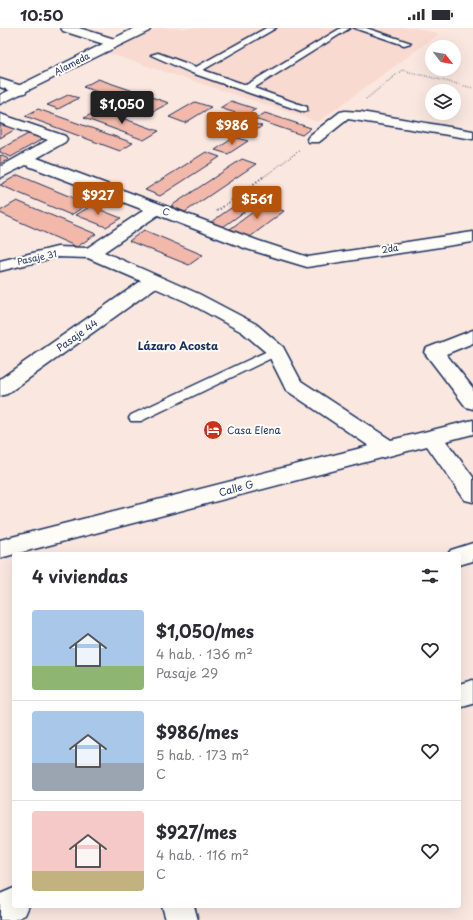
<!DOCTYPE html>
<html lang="es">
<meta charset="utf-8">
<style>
body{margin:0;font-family:"Playpen Sans",sans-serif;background:#f2f2f3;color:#2b2b33;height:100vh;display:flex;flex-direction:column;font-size:15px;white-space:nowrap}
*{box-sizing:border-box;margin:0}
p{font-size:13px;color:#7c7c81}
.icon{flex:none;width:22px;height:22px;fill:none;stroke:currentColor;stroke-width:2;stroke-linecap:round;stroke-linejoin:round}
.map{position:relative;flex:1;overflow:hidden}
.panel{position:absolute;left:12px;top:524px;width:449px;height:356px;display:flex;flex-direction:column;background:#fff;border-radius:4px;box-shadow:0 4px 16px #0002}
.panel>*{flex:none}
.needle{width:26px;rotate:121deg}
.tools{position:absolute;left:425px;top:12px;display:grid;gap:8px}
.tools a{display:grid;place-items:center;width:36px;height:36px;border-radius:50%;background:#fff;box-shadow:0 4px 16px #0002;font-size:20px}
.price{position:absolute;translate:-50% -34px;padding:0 9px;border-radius:4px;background:#b45309;color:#fff;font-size:13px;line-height:26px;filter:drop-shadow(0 1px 2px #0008)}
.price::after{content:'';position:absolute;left:50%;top:24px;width:12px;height:9px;margin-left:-6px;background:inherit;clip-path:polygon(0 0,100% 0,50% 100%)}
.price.selected{background:#222;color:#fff}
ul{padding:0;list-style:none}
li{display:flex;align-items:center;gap:12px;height:100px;padding:0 20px}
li+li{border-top:1px solid #e1e1e2}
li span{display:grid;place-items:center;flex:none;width:112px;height:80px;border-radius:4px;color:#555}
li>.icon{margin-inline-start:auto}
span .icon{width:48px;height:48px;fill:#fffc;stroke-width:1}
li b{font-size:17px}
h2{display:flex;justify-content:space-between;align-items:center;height:48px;padding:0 20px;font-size:17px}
.status{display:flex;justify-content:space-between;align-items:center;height:28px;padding:0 20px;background:#fff;direction:ltr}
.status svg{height:11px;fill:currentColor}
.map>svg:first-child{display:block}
.built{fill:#f8dad0}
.building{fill:#f2b9ab;stroke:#1b2f5e}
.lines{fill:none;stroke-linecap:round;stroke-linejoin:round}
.service-casing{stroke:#1b2f5e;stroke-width:3}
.minor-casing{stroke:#1b2f5e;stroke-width:3}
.tertiary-casing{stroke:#1b2f5e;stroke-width:3}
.primary-casing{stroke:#1b2f5e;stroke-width:3}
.path-far1{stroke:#1b2f5e;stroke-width:1.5;stroke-dasharray:0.5 2;stroke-linecap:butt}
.path{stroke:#1b2f5e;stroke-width:2;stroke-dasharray:1 2.5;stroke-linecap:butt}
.service{fill:#fdfcf7;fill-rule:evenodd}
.minor{fill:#fdfcf7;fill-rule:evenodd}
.tertiary{fill:#fdfcf7;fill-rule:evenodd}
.primary{fill:#fdfcf7;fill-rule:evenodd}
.labels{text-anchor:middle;stroke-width:4;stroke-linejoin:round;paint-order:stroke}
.far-street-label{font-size:9px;fill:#1b2f5e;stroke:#fdfcf7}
.street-label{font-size:10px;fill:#1b2f5e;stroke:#fdfcf7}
.poi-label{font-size:10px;fill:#1b2f5e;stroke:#fdfcf7;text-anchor:start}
.neighbourhood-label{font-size:11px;font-weight:bold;fill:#1b2f5e;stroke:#fdfcf7}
</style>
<div class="status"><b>10:50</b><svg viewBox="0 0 49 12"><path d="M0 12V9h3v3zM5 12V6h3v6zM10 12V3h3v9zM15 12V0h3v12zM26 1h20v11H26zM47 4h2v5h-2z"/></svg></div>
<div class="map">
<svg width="473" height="892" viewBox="0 0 473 892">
<rect width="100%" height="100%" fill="#fae8e0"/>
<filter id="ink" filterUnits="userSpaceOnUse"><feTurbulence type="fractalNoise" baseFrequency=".025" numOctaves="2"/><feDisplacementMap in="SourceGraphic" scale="8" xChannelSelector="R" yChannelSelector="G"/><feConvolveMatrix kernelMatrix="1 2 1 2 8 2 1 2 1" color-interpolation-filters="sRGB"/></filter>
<g filter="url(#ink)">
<path class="built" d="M158,0H416L439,6L318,94L107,25Z"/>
<g class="building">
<path d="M98,51L169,75L154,83L83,59Z"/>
<path d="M68,67L79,70L58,81L47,77Z"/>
<path d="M231,73L256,81L245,88L220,80Z"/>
<path d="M195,74L211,79L185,95L169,89Z"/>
<path d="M38,81L133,115L120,123L25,88Z"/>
<path d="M99,82L159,103L144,112L84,90Z"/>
<path d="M265,85L311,100L302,107L255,91Z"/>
<path d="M248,94L262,98L249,107L235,102Z"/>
<path d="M2,96L16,101L0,110V97Z"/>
<path d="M32,104L46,109L11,129L0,124V121Z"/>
<path d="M235,109L248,113L228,126L215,122Z"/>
<path d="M206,124L220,129L160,168L145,162Z"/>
<path d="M0,127L9,131L0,136Z"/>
<path d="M242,131L256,136L185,184L171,178Z"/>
<path d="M18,147L88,176L71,187L0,157Z"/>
<path d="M257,162L269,166L223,199L211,194Z"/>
<path d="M17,173L96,206L77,219L0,185V183Z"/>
<path d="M264,176L284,183L250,209L230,201Z"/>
<path d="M91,178L121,190L106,199L76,187Z"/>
<path d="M144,202L203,227L189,237L129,213Z"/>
</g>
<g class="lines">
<defs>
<g id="service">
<path d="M266,0H276L203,42L246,57L341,0H350L254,60L307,79V83H301L192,45L151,27L158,25L196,39Z"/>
<path d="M354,0H366L411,15L404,17Z"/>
<path d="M276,319L280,320L282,323L280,326L141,393H131L129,390L131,387Z"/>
</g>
<g id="minor">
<path d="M0,51L25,59L27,62L25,65L20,66L0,59Z"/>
<path d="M345,83L361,84L473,103V111L348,91L319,114H309L307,111L309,108L340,84Z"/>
<path d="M0,86L65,108L67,111L65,114L37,130L259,213L308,229L473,204V214L307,239L247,221L158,187L104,224L199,266L256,296L283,319L301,353L391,412L473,392V406L446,413L473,449V474L465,472L427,418L0,530V512L369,418L286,362L268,326L242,304L187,274L155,260L7,366L0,368V351L141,253L88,230L57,229L0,243V233L57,219L87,220L144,182L26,137L0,150V139L48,112L0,95Z"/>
<path d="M473,302V315L446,326L473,360V381L466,379L424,324L427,320Z"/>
<path d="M473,515V533L459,537V526H448L451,522Z"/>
<path d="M473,652V676L459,680V656Z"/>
<path d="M14,860V878H29L25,887L14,892H0V866Z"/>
<path d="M162,878H194L198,892H166Z"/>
</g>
<path id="tertiary" d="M61,0H79L118,12L120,15L114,19L110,18L63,3Z"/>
<path id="primary" d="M135,0H151L149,3L0,76V67Z"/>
</defs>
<use href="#service" class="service-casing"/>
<use href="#minor" class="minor-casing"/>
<use href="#tertiary" class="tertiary-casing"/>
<use href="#primary" class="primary-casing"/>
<g class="path-far1">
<path d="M366,71L402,42L473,60"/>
<path d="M262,150L300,122"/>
</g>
<path class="path" d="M217,183L263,149"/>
<use href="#service" class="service"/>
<use href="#minor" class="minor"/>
<use href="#tertiary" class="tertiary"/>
<use href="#primary" class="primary"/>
</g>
</g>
<defs>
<symbol id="hotel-disc" viewBox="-11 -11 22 22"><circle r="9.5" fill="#c8321e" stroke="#fdfcf7"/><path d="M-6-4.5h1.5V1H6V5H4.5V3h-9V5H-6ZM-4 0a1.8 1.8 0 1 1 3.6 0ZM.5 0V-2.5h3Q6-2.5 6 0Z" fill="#fff"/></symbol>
</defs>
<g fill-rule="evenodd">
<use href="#hotel-disc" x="202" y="391" width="22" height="22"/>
</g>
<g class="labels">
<g class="far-street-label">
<text transform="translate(72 36) rotate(-27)" y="3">Alameda</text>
<text transform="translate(166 184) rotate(20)" y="3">C</text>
<text transform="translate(390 221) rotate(-9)" y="3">2da</text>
<text transform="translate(37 230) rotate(-12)" y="3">Pasaje 31</text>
</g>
<g class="street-label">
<text transform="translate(77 307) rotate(-35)" y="4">Pasaje 44</text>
<text transform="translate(236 460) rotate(-15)" y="4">Calle G</text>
</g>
<g class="poi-label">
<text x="227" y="406">Casa Elena</text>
</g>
<g class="neighbourhood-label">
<text x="178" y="322">Lázaro Acosta</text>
</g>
</g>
</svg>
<div class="tools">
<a><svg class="needle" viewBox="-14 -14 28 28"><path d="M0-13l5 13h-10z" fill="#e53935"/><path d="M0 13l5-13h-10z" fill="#7c7c81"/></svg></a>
<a><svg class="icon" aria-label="layers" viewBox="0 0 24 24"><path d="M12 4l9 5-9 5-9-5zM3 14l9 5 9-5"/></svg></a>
</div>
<b class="price selected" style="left:122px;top:97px">$1,050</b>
<b class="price" style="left:232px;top:118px">$986</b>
<b class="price" style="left:98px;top:188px">$927</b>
<b class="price" style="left:257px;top:192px">$561</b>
<section class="panel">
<h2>4 viviendas<svg class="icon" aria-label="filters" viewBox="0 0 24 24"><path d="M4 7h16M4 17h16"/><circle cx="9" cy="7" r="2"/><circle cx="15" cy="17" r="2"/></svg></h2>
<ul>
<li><span style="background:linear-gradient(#a9c7e8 70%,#8fb573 0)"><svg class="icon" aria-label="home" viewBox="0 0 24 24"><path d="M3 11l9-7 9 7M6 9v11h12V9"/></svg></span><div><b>$1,050/mes</b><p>4 hab. · 136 m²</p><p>Pasaje 29</p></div><svg class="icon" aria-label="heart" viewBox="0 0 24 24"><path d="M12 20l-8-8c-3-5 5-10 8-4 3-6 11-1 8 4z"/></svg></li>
<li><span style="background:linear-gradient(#a9c7e8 65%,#9aa5b1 0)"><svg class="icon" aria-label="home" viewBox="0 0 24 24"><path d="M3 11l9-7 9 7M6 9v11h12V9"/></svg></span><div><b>$986/mes</b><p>5 hab. · 173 m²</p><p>C</p></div><svg class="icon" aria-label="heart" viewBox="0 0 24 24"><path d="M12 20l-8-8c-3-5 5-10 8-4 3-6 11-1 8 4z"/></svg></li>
<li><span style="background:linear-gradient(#f6c9c9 75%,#c2b280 0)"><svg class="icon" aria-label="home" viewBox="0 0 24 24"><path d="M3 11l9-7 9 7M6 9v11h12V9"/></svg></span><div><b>$927/mes</b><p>4 hab. · 116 m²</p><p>C</p></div><svg class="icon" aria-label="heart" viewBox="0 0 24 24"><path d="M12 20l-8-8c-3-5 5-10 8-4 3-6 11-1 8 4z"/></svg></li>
</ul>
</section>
</div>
